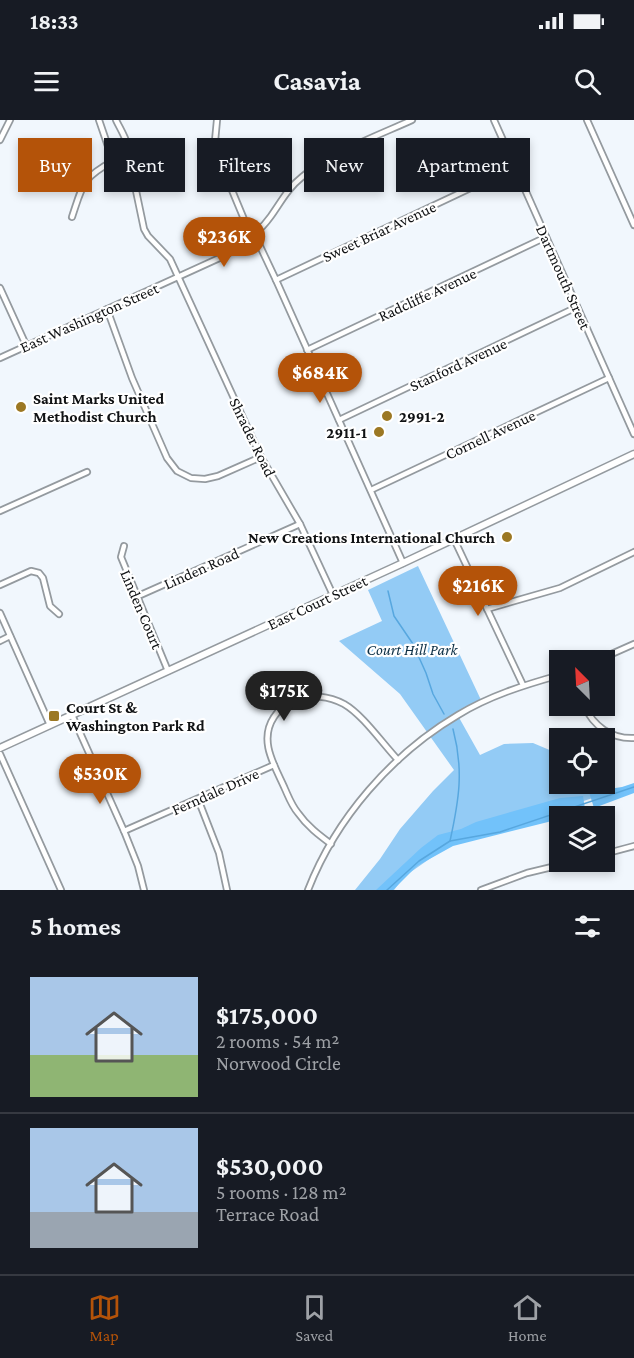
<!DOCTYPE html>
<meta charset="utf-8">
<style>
body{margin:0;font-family:"Crimson Pro",serif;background:#20242c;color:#f1f3f6;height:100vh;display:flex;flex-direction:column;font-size:22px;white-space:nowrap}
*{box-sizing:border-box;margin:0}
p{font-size:20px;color:#9ea1a6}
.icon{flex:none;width:33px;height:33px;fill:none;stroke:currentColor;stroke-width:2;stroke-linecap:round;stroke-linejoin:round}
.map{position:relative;height:770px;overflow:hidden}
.drawer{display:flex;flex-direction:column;background:#171b24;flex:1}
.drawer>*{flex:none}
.hud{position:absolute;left:18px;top:18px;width:598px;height:54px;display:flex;gap:12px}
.needle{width:39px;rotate:336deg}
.fabs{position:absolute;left:549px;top:530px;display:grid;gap:12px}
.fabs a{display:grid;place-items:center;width:66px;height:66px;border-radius:0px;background:#171b24;box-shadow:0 3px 9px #0003;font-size:30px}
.price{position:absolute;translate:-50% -51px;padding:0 14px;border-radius:21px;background:#b45309;color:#fff;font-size:20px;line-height:39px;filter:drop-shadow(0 2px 3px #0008)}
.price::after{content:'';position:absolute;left:50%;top:36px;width:18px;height:14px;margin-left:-9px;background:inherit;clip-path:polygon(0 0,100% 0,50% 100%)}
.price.current{background:#222;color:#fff}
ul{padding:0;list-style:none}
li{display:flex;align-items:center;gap:18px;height:150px;padding:0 30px}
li+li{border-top:2px solid #363941}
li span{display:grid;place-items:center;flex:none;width:168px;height:120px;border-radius:0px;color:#555}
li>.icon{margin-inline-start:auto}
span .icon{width:72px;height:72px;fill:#fffc;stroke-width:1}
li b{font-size:26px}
h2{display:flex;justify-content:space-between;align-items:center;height:72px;padding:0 30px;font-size:26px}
.tag{padding:0 21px;border-radius:0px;background:#171b24;box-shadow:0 3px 9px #0003;font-size:21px;line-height:54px}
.tag.current{background:#b45309;color:#fff}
.status{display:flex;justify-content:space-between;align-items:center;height:42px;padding:0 30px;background:#171b24;direction:ltr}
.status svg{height:16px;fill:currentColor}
header{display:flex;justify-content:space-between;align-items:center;height:78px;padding:0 30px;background:#171b24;font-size:27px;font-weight:700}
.tabs{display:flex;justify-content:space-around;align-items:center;height:84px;border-top:2px solid #363941;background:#171b24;font-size:16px;color:#9ea1a6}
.tabs a{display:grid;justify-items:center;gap:3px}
.tabs .current{color:#b45309}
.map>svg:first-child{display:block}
.green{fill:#93cbf5}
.forest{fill:#72c2fa}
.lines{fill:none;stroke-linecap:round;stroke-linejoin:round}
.stream{stroke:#57a7df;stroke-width:1.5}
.minor-casing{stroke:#949a9f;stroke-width:8}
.tertiary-casing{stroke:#949a9f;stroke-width:9}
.minor{stroke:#fff;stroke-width:4.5}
.tertiary{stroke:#fff;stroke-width:6}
.poi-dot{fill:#9c7823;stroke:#fff;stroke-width:2}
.labels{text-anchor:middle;stroke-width:4.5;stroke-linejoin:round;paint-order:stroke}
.street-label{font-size:16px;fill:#101214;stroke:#fff}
.poi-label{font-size:16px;font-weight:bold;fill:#101214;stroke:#fff;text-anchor:start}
.park-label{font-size:16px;font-style:italic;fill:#0e3147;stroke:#fff}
</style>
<div class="status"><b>18:33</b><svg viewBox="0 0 49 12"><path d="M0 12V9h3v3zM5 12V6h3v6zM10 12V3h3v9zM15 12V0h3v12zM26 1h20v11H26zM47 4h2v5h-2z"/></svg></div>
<header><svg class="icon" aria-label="menu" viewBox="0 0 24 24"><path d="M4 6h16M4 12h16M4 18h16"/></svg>Casavia<svg class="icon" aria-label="search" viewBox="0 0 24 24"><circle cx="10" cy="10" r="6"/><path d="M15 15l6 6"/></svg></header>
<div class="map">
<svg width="634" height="770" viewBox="0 0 634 770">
<rect width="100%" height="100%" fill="#f1f7fd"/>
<path class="green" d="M418,446L481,580L457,594L480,635L504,624L533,623L559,634L560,663H601L602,675L451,724L405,756L394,770H355L380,739L400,709L433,671L454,650L400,574L339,521L382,501L368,470Z"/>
<g class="forest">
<path d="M634,663V673L594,688L589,672L622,667Z"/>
<path d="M583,676L585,689L560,696L559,698L548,702L453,726L417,746L393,770H376L421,728L438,715L461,709L476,702L560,678Z"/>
</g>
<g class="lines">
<g class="stream">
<path d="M388,471L394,496L413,524L426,553L433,574L444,594"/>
<path d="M450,721C459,680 464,650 453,609"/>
<path d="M387,770L419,741L450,721L500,712L634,667"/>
</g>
<defs>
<g id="minor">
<path d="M99,0L113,41L126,43"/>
<path d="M116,0C122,13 134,29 126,43"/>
<path d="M217,0L215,21L219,39L246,104L259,124L276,160L403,443"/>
<path d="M494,0L634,314"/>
<path d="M587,0L634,105"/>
<path d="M0,20L10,0"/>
<path d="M126,43L135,66L144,109L148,116L170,139L261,337L300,404L333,475"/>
<path d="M72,97C83,64 82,58 113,41"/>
<path d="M276,160L515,47"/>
<path d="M0,168L26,225"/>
<path d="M107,189L132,258L167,338L177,351L191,358L205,359L218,356L261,337"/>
<path d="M307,230L546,117"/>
<path d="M0,238L226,135C243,124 259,113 271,96C281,82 288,68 302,57C328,34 379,15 412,0"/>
<path d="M339,300L577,187"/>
<path d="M371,370L609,258"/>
<path d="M0,391L87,352"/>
<path d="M454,419L523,565"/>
<path d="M124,426L121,437L168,551"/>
<path d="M0,465L31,451L39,453L43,458L50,486L59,494"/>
<path d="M136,477L300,404"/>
<path d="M487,489L560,468L634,432"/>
<path d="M0,493L50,605"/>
<path d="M0,521L10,516"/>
<path d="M598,540L634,524"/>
<path d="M584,585C593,606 611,619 634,618"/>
<path d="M72,595L124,711L138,746L144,770"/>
<path d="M0,634L61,770"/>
<path d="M198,679L219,733L227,770"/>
<path d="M124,711L274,645"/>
<path d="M331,724C319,715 307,706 298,693C292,686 289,678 285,669C275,646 258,621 274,597C279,589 287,583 295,580C311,574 329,576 344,584C363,595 382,623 398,640"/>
<path d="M604,734L634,726"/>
<path d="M308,770C336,698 392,634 458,595C489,576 524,565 560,555"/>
<path d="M481,770L527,753L577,741"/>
</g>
<path id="tertiary" d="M0,628L403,443L634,334"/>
</defs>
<use href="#minor" class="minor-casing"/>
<use href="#tertiary" class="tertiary-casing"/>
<use href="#minor" class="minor"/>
<use href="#tertiary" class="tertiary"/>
</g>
<g class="poi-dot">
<circle cx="21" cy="287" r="6"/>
<circle cx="387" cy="296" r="6"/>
<circle cx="379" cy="312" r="6"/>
<circle cx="507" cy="417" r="6"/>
<rect x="48" y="590" width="12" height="12" rx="3"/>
</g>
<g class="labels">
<g class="street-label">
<text transform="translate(379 111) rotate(-25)" y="6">Sweet Briar Avenue</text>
<text transform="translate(564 157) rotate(66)" y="6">Dartmouth Street</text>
<text transform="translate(427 174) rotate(-25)" y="6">Radcliffe Avenue</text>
<text transform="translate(89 197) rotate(-24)" y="6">East Washington Street</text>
<text transform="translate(458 244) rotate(-25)" y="6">Stanford Avenue</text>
<text transform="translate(490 314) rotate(-25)" y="6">Cornell Avenue</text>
<text transform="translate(253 317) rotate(64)" y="6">Shrader Road</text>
<text transform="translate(201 448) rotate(-24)" y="6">Linden Road</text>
<text transform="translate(317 482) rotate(-25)" y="6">East Court Street</text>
<text transform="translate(142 489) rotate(67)" y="6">Linden Court</text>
<text transform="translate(215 671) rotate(-24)" y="6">Ferndale Drive</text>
</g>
<g class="poi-label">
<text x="33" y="284">Saint Marks United<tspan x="33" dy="18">Methodist Church</tspan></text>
<text x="399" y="302">2991-2</text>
<text x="367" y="318" text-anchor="end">2911-1</text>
<text x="495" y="423" text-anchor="end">New Creations International Church</text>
<text x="66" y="593">Court St &amp;<tspan x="66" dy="18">Washington Park Rd</tspan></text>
</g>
<g class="park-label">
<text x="412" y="535">Court Hill Park</text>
</g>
</g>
</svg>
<div class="fabs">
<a><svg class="needle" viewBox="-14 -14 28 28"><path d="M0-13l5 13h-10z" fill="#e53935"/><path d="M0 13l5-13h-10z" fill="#9ea1a6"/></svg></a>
<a><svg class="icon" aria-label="locate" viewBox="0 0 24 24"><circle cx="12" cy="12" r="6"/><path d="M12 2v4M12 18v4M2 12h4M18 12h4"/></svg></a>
<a><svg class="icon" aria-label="layers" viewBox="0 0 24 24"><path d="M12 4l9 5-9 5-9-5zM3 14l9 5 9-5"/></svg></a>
</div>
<b class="price" style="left:224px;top:148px">$236K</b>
<b class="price" style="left:320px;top:284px">$684K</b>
<b class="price" style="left:478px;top:497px">$216K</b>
<b class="price current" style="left:284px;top:602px">$175K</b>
<b class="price" style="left:100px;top:685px">$530K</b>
<div class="hud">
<a class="tag current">Buy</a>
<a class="tag">Rent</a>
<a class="tag">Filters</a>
<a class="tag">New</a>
<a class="tag">Apartment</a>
</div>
</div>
<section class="drawer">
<h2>5 homes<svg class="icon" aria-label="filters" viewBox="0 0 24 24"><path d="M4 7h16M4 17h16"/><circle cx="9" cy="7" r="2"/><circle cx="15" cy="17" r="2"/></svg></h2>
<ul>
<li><span style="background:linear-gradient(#a9c7e8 65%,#8fb573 0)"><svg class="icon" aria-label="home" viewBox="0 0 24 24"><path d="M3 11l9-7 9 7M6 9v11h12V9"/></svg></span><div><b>$175,000</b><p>2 rooms · 54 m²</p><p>Norwood Circle</p></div></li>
<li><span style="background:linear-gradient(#a9c7e8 70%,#9aa5b1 0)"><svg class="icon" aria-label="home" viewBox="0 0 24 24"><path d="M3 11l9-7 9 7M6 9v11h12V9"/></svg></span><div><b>$530,000</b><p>5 rooms · 128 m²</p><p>Terrace Road</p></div></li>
</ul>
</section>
<nav class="tabs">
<a class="current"><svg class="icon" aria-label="map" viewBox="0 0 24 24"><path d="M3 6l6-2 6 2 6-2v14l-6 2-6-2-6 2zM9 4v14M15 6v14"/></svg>Map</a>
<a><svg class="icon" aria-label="saved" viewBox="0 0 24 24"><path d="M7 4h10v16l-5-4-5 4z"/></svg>Saved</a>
<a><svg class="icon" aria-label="home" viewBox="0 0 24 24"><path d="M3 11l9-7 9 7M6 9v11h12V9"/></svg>Home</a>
</nav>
